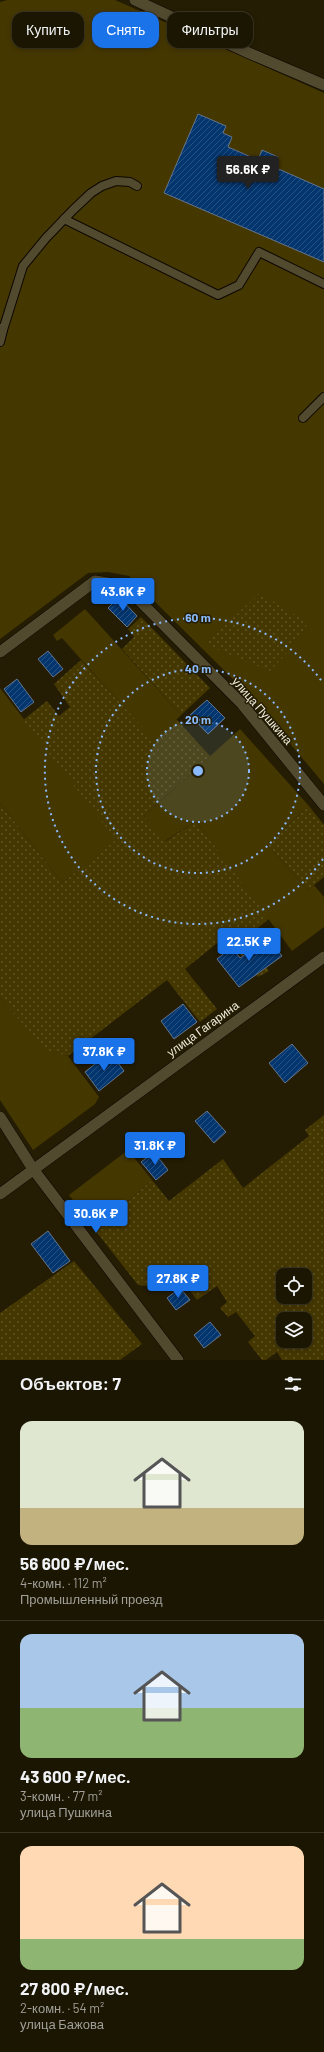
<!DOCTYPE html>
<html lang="ru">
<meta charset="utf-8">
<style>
body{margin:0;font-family:Barlow,sans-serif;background:#241f0c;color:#f1f3f6;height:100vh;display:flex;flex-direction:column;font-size:15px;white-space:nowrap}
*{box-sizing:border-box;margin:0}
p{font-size:13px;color:#a09f99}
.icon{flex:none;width:22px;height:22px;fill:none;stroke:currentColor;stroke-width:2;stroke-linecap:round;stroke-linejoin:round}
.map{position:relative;height:1360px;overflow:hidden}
.drawer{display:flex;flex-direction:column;background:#1b1602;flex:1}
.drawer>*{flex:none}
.guide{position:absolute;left:12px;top:12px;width:300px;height:36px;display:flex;gap:8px}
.controls{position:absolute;left:276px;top:1268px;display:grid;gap:8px}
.controls a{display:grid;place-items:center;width:36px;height:36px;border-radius:8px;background:#1b1602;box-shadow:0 2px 6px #0003,0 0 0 1px #393524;font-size:20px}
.price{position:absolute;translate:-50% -34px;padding:0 9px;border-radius:4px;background:#1a73e8;color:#fff;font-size:13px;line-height:26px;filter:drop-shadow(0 1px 2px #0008)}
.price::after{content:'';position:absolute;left:50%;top:24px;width:12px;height:9px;margin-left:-6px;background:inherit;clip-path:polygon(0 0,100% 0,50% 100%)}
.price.active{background:#222;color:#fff}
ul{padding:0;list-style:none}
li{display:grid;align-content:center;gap:8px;height:212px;padding:0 20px}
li+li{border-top:1px solid #393524}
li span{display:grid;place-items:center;height:124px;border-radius:12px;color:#555}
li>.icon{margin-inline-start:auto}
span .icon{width:72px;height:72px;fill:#fffc;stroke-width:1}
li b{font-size:17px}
h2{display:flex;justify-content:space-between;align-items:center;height:48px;padding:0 20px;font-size:17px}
.tag{padding:0 14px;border-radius:12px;background:#1b1602;box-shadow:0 2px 6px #0003,0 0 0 1px #393524;font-size:14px;line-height:36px}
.tag.active{background:#1a73e8;color:#fff}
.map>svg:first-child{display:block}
.grass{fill:#453700}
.park{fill:url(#park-dots);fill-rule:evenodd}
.building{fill:url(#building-hatch);stroke:#63758d}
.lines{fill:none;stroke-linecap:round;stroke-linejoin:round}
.service-casing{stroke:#0d0700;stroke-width:10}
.minor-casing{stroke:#0d0700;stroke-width:12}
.service{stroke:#524a2f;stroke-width:8}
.minor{stroke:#524a2f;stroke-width:11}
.ring{fill:none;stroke:#89bafc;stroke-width:2;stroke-dasharray:2 4}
.labels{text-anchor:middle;stroke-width:3;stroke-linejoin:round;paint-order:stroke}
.street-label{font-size:12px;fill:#efeadb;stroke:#241d03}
.centre{fill:#89bafc;stroke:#241d03;stroke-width:2}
.ring-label{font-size:12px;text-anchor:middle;font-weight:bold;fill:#89bafc;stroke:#241d03;stroke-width:3;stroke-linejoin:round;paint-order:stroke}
</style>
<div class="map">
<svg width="324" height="1360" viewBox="0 0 324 1360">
<defs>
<pattern id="park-dots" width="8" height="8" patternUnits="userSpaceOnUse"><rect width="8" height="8" fill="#453700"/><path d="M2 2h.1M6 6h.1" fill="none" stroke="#605425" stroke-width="1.8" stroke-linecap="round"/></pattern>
<pattern id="building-hatch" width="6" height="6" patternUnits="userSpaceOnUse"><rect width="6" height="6" fill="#03356e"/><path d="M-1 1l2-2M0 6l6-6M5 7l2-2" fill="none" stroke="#285282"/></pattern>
</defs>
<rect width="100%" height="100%" fill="#241d03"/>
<g class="grass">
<path d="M7,0H115L324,93V784L250,696L129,576L108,572L88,573L0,639V2Z"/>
<path d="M85,609L181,715L155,742L62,638L57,641L53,635Z"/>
<path d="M0,688L117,840L62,883L0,803Z"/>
<path d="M240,729L309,806L267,844L308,890L314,885L324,897V927L292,951L196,821L165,841L144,816Z"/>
<path d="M0,998L46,1049L68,1056L99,1097L95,1104L33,1150L0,1100Z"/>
<path d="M128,1150L152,1180L95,1230L69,1195Z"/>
</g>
<g class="park">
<path d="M260,593L308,623L293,646L270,671L204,644Z"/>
<path d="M141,617L210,688L181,715L122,649L134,637L128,629Z"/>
<path d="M81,660L155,741L176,719L210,756L144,816L166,841L196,821L269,919L255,930L259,935L250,944L269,971L258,977L226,936L185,969L217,1009L200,1022L167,980L68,1056L46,1050L0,998V803L62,883L116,840L23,720L47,701L59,716L70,707L54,684Z"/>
<path d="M309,806L324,825V877L308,890L267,844Z"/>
<path d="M324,1115V1360H282L277,1352L266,1360H262L248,1342L255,1336L236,1312L228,1317L220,1308L227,1302L217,1286L197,1300L172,1267L147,1286L138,1285L95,1230L152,1180L169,1201L223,1159L243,1188L309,1136L305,1130ZM283,1275H305V1297H283ZM283,1319H305V1341H283Z"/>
<path d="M74,1261L142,1344L120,1360H0V1313Z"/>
</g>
<g class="building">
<path d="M198,114L226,126L223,133L232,137L228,147L258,160L262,150L278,157L274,167L324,189V262L164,193Z"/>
<path d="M119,597L137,616L127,627L108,608Z"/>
<path d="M48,651L63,669L53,677L38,659Z"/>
<path d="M17,679L34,702L21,712L4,689Z"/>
<path d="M207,700L225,718L208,734L190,715Z"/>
<path d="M268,937L282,956L239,987L217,959L232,947L240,958Z"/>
<path d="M183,1004L197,1022L174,1039L161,1021Z"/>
<path d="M292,1044L308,1063L285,1083L269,1063Z"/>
<path d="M110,1052L124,1071L99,1091L85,1072Z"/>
<path d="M207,1111L226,1132L214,1143L195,1121Z"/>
<path d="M154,1152L168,1170L156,1180L141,1162Z"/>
<path d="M48,1231L70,1261L53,1273L31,1244Z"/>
<path d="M180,1288L190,1300L176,1310L167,1298Z"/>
<path d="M210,1322L221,1335L204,1348L194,1335Z"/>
</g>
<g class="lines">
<defs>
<g id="service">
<path d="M64,219L218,295L239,285L259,252L324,284"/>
<path d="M0,328L3,330L23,266L46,238L73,210L91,193L102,186L116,181L130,182L137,186"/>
<path d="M0,342L3,330"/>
<path d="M303,418L324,397"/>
</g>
<g id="minor">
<path d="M135,0L249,53L324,85"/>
<path d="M0,652L95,581L125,586L242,704L324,805"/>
<path d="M0,1117L33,1169L178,1360"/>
<path d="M0,1194L324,957"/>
</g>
</defs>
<use href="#service" class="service-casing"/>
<use href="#minor" class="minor-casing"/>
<use href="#service" class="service"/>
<use href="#minor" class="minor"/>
</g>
<circle cx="198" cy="771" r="51" fill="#89bafc" fill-opacity=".12"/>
<g class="ring">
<circle cx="198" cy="771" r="51"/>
<circle cx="198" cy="771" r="102"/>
<path d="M323 859A153 153 0 1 1 323 683"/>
</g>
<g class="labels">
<g class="street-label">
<text transform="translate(262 711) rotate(49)" y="4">улица Пушкина</text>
<text transform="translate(203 1029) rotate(-36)" y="4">улица Гагарина</text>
</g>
</g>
<circle cx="198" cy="771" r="6" class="centre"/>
<g class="ring-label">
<text x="198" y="622">60 m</text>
<text x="198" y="673">40 m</text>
<text x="198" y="724">20 m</text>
</g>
</svg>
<div class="controls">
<a><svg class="icon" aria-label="locate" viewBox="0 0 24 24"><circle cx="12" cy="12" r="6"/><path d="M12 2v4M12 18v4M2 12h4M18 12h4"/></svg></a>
<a><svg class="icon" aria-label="layers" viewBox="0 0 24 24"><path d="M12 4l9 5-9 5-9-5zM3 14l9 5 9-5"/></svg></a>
</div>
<b class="price active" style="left:248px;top:190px">56.6K ₽</b>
<b class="price" style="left:123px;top:612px">43.6K ₽</b>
<b class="price" style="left:249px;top:962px">22.5K ₽</b>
<b class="price" style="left:104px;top:1072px">37.8K ₽</b>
<b class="price" style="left:155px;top:1166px">31.8K ₽</b>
<b class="price" style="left:96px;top:1234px">30.6K ₽</b>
<b class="price" style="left:178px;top:1299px">27.8K ₽</b>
<div class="guide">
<a class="tag">Купить</a>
<a class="tag active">Снять</a>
<a class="tag">Фильтры</a>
</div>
</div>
<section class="drawer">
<h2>Объектов: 7<svg class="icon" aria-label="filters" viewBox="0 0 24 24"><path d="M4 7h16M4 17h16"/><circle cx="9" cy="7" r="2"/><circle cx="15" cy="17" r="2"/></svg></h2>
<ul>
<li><span style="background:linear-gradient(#dfe7d0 70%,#c2b280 0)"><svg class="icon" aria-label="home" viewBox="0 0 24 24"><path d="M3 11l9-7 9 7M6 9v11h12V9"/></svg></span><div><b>56 600 ₽/мес.</b><p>4-комн. · 112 m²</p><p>Промышленный проезд</p></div></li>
<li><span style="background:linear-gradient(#a9c7e8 60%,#8fb573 0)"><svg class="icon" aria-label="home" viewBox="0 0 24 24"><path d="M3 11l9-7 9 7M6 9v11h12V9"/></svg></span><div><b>43 600 ₽/мес.</b><p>3-комн. · 77 m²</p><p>улица Пушкина</p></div></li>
<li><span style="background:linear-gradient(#ffd9b3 75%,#8fb573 0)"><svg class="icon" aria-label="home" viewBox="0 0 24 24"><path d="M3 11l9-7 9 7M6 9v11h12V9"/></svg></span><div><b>27 800 ₽/мес.</b><p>2-комн. · 54 m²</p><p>улица Бажова</p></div></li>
</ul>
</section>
